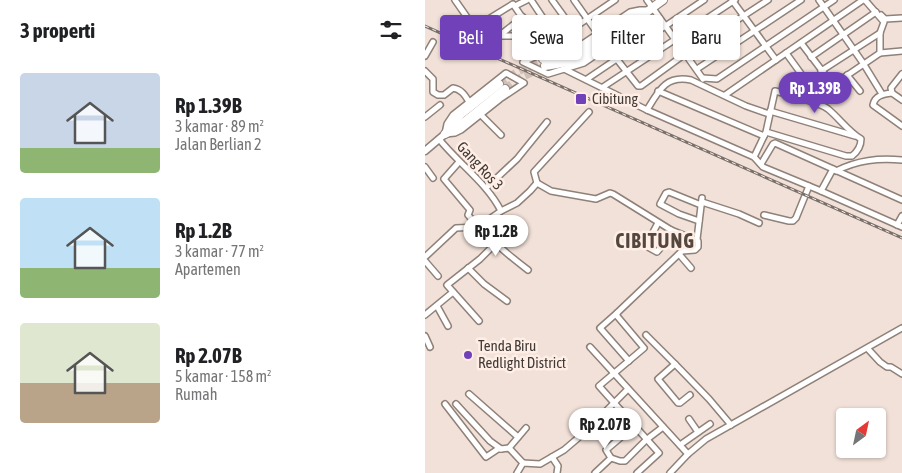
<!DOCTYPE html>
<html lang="id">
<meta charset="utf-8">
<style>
body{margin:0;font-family:"Asap Condensed",sans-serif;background:#f2f2f2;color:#202124;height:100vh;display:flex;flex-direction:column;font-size:19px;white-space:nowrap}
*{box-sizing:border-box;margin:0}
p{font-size:16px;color:#757577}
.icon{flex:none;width:28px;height:28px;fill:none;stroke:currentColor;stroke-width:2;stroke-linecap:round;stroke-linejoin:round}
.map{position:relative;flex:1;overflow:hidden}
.panel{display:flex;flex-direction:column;background:#fff;width:425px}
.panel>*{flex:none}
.top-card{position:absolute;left:15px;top:15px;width:386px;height:45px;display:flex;gap:10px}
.needle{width:32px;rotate:33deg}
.fabs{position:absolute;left:411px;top:408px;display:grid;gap:10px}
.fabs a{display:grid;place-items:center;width:50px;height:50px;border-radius:5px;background:#fff;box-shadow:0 1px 4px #0004;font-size:25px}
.price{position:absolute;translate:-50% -42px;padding:0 11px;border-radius:18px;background:#fff;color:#222;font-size:16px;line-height:32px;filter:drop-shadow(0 1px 2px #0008)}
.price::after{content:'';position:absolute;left:50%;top:30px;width:15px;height:11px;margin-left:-8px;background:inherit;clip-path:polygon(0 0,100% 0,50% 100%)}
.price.current{background:#7141b9;color:#fff}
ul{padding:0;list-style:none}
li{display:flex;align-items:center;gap:15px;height:125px;padding:0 20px}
li span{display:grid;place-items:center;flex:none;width:140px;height:100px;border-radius:5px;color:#555}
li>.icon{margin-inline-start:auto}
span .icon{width:60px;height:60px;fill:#fffc;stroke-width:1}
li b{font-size:21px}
h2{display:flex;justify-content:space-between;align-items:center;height:60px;padding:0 20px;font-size:21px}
.pill{padding:0 18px;border-radius:5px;background:#fff;box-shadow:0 1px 4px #0004;font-size:18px;line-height:45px}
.pill.current{background:#7141b9;color:#fff}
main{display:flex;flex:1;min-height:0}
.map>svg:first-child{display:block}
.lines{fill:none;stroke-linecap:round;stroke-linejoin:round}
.secondary-tunnel{stroke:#cec0b8;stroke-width:8;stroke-dasharray:8 4;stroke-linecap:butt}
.minor-casing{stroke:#8f8178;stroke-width:8}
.tertiary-casing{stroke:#8f8178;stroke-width:9}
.secondary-casing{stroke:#8f8178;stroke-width:10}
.minor{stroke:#fff;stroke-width:5}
.tertiary{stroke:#fff;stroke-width:6}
.secondary{stroke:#fff;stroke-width:8}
.rail-casing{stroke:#7a706b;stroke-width:3}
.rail{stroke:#ffeee5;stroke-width:1;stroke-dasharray:4;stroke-linecap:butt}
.poi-dot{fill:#7141b9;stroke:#ffeee5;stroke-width:2}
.labels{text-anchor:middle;stroke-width:5;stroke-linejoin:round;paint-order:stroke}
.poi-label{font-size:15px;fill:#413a37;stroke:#ffeee5;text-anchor:start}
.street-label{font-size:15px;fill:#413a37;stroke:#ffeee5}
.district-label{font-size:20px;font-weight:bold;letter-spacing:1px;fill:#54473f;stroke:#ffeee5}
</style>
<main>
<section class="panel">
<h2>3 properti<svg class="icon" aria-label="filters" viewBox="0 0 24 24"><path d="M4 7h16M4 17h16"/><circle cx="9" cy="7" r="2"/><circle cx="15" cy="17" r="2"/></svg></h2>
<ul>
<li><span style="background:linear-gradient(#c9d6e8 75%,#8fb573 0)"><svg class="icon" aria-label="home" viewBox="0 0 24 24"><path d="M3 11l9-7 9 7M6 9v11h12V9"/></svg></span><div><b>Rp 1.39B</b><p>3 kamar · 89 m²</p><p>Jalan Berlian 2</p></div></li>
<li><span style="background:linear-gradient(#bfe0f5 70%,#8fb573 0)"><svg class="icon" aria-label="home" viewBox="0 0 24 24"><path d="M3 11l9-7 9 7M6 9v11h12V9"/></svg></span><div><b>Rp 1.2B</b><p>3 kamar · 77 m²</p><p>Apartemen</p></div></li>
<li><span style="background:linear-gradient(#dfe7d0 60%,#b9a48a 0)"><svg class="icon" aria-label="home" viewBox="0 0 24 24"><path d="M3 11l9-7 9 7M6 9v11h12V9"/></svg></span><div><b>Rp 2.07B</b><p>5 kamar · 158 m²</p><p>Rumah</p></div></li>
</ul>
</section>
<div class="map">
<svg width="477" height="473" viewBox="0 0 477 473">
<rect width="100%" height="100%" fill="#f1e1d8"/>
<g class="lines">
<g class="secondary-tunnel">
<path d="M74,84L92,72L118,59"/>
<path d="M80,89L95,78L118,67"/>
</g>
<defs>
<g id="minor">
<path d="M30,0L44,20L51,26L54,25L88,4L110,36"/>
<path d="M106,0L130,36"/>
<path d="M127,0L148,29"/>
<path d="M149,0L173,34"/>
<path d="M222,0L278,79"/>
<path d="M307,0L351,60"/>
<path d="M394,0L438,63L457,94"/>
<path d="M90,6L102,0"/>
<path d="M215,10H224L214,25L159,63L123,74L98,62L119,53L150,49L205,12Z"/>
<path d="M456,15L460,19L477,18"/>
<path d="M51,26L60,32L74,36H137L190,0"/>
<path d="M74,36L98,17"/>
<path d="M118,36L119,53"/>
<path d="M376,43L408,85L455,53V33L459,22L440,0"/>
<path d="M183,48L213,86H216L260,54L343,0"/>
<path d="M361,53L390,93"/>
<path d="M455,53L477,51"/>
<path d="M0,56L8,42"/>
<path d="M386,57L451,12"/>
<path d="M139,69L222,110L329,157L338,167L396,191L477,227"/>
<path d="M272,69L376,0"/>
<path d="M0,71L8,79V92L13,95H19L28,88C36,89 40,95 44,102"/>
<path d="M396,71L455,33"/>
<path d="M81,73L99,83L75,99L36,130L30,133L20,134L22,124L28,115Z"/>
<path d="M477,74L466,88L467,93C459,94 450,95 448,105L477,126"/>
<path d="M422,75L435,91"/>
<path d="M278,78L292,79L409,0"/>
<path d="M162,79L279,0"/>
<path d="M178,87L310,0"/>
<path d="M233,91L339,136"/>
<path d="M467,93L477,100"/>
<path d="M300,95L438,0"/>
<path d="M222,110C234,90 241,75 266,80L321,106L344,114"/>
<path d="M345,111L430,136"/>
<path d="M55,114L76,135"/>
<path d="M0,117L15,105"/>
<path d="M14,139C33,163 63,184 76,211"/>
<path d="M329,157L341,132L350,91C362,94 394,102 403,109C414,118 424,132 436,139C436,146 432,152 427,156H421L341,132"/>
<path d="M34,162L19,179L45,210L43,215C60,236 82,254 103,270"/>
<path d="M336,164L348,144L350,143L477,200"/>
<path d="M0,167L8,178"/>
<path d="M411,171C433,160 453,158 477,160"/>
<path d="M112,183L126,191L171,199L185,193L188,194L246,230L273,241V247L270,250L257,251L192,313V316L219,348L174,386L234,453L212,473"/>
<path d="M61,188L92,159L122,122"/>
<path d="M396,191L408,169"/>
<path d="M277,202L314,214L334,223"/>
<path d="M339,215L364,221H368L371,218L384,186"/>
<path d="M274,221L254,214L235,204L241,193L244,192L276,205"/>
<path d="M233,223L225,238L223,247L232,252L245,237L246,230"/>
<path d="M472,225L477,216"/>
<path d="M272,239L277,198"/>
<path d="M254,254L266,268"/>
<path d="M0,257L31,228L53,227L76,211L92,203L105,191L112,183L109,172L164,112"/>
<path d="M0,261L13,276"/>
<path d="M43,268L59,284L82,301"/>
<path d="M12,306L23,326"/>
<path d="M192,313L175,328L204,361"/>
<path d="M0,315L28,292"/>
<path d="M54,321L22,285L55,259L71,243"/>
<path d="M221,335L250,364"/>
<path d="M0,336L5,347"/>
<path d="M165,347L263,454"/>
<path d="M443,349L455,362L462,367H466L477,374"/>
<path d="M44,394L93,437"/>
<path d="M265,395L255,403H253L233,379L250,364L284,399L306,425"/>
<path d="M20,404L61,457L73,449H76"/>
<path d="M31,404L65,441L76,449L84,448L98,463"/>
<path d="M264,419L273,432"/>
<path d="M255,445L285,424"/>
<path d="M84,448L101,428"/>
<path d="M127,457L133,466L132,473"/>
<path d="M186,458L181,450L209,426"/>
<path d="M92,473L98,463L115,464L139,450L159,433L203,389"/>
<path d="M170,473L186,458L195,461H200L221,440L238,427"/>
<path d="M245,473L263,454L281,439L477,328"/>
</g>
<path id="tertiary" d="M0,151L20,134"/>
<g id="secondary">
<path d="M118,59C131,57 144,56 156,50C179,41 195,20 219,12"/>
<path d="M120,66C133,64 146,62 158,57C186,46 213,17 238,0"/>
<path d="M21,133L36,114L74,84"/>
<path d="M20,134L33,127L80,89"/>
</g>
</defs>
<use href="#minor" class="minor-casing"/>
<use href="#tertiary" class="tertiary-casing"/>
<use href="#secondary" class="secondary-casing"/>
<use href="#minor" class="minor"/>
<use href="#tertiary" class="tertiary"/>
<use href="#secondary" class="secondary"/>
<defs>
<path id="rail" d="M0,26L477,238"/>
</defs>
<use href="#rail" class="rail-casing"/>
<use href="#rail" class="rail"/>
</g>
<g class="poi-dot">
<rect x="150" y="93" width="12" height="12" rx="2.5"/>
<circle cx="43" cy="355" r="5"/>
</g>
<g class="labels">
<g class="poi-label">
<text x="167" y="104">Cibitung</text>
<text x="53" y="351">Tenda Biru<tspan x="53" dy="17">Redlight District</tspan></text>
</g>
<g class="street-label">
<text transform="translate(55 166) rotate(47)" y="5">Gang Ros 3</text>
</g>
<g class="district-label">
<text x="230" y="248">CIBITUNG</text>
</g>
</g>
</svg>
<div class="fabs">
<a><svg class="needle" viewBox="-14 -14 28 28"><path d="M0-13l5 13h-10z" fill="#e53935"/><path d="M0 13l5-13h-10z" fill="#757577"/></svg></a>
</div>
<b class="price current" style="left:390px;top:114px">Rp 1.39B</b>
<b class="price" style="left:71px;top:257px">Rp 1.2B</b>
<b class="price" style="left:180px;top:450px">Rp 2.07B</b>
<div class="top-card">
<a class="pill current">Beli</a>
<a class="pill">Sewa</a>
<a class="pill">Filter</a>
<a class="pill">Baru</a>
</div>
</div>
</main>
